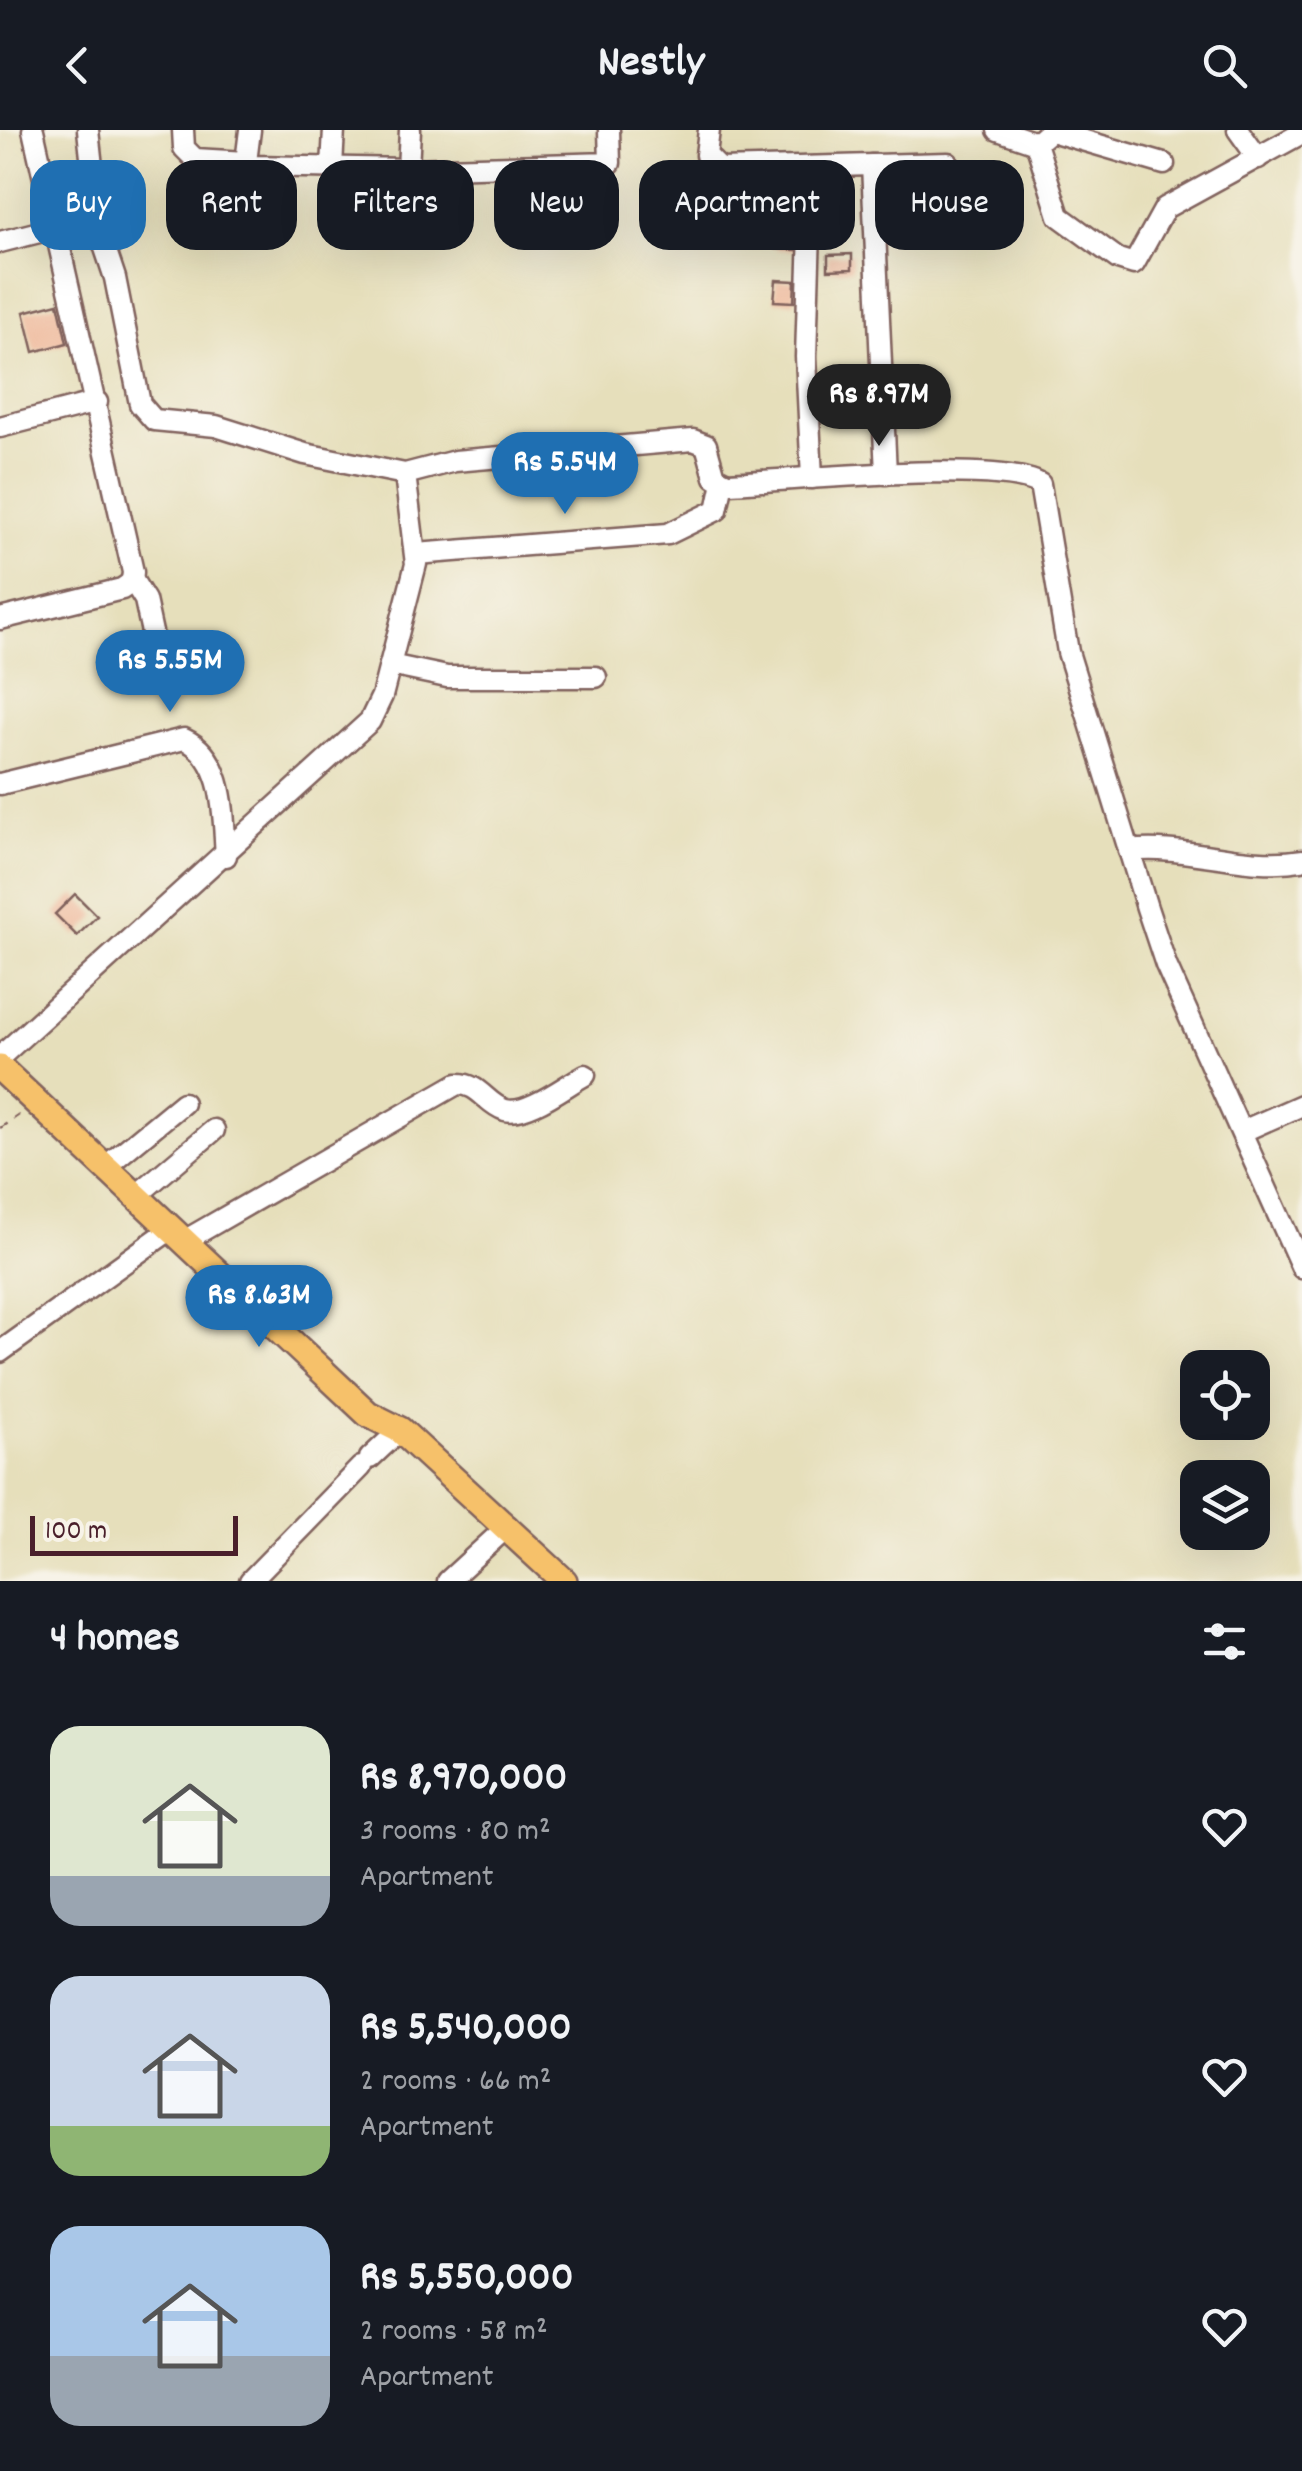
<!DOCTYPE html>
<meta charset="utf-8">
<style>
body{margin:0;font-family:Dekko,sans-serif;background:#20242c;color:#f1f3f6;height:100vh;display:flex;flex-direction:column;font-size:38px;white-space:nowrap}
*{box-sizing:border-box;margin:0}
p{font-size:32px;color:#9ea1a6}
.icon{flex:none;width:55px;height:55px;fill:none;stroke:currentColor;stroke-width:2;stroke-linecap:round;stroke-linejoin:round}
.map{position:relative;height:1451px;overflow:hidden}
.details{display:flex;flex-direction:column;background:#171b24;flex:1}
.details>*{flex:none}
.hud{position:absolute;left:30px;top:30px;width:1242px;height:90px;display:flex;gap:20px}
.buttons{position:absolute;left:1180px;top:1220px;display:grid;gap:20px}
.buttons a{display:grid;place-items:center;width:90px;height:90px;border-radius:20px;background:#171b24;box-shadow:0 10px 40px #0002;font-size:50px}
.scale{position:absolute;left:30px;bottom:25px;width:208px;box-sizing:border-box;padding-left:10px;border:5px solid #4a1f2b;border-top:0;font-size:28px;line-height:35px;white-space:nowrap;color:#4a1f2b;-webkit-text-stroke:8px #f7f3e8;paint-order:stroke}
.price{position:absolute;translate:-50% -85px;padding:0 22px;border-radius:35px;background:#1f6fb2;color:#fff;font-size:32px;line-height:65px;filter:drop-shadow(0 2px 5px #0008)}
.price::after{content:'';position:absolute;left:50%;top:60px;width:30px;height:22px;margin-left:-15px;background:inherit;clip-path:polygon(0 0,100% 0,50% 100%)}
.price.on{background:#222;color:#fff}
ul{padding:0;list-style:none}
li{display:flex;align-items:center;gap:30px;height:250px;padding:0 50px}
li span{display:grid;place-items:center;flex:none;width:280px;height:200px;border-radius:30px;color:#555}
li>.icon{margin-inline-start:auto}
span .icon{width:120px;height:120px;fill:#fffc;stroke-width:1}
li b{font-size:42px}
h2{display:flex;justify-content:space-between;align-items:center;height:120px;padding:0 50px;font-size:42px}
.tag{padding:0 35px;border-radius:30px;background:#171b24;box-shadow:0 10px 40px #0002;font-size:35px;line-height:90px}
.tag.on{background:#1f6fb2;color:#fff}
header{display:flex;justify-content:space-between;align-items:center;height:130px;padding:0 50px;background:#171b24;font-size:45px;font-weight:700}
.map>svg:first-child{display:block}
.building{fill:#eeb191}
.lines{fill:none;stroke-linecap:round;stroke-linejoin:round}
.minor-casing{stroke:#81625d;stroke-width:25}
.major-casing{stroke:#81625d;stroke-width:30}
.path{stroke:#81625d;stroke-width:2.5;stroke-dasharray:8 8;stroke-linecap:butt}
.minor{stroke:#fff;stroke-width:20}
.major{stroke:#f6c16b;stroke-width:25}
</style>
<header><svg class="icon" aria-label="back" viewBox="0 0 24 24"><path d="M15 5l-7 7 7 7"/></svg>Nestly<svg class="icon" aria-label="search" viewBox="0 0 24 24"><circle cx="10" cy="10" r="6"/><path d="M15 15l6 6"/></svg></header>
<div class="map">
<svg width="1302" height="1451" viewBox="0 0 1302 1451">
<rect width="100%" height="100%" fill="#f7f3e8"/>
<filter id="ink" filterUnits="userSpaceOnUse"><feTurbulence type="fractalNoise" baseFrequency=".01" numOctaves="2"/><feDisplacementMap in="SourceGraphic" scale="20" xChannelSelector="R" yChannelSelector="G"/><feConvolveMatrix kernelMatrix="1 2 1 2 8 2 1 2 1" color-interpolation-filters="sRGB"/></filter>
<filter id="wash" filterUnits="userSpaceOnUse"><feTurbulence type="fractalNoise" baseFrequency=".0048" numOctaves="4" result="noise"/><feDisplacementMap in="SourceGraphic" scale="40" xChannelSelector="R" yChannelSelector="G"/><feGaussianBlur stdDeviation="2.25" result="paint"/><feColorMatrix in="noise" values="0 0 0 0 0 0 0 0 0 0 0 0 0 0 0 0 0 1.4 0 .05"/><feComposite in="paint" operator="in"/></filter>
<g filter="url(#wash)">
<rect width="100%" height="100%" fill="#e6dfbb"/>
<g id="blocks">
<g class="building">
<path d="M776,68H795L796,120L776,119Z"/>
<path d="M852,124V139L828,140V125Z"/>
<path d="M776,150L795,151L794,172L774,171Z"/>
<path d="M58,173L67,213L34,222L24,182Z"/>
<path d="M75,764L97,786L77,806L55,784Z"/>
</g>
</g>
</g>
<g filter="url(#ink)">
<use href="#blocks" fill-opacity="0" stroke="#81625d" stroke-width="2.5"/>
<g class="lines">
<defs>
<g id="minor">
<path d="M88,0L99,100L115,148L140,274L154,290L216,296L305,324L405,344L455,331L693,310L706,315L715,347L727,353C786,351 998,329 1040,354L1068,522L1147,778L1166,835L1302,1138"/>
<path d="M183,0L184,18L195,29L246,32"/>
<path d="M250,0L246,32L252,36L408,39L610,33L609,0"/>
<path d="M709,0L706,25L720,39L948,33"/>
<path d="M998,0L1036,13"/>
<path d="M1051,0L1036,13L1059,86L1118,129L1134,134L1165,78L1302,3"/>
<path d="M1238,0L1258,28"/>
<path d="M1051,1L1164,34"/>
<path d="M872,35L886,344"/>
<path d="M332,37L334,0"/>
<path d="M812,38L806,227L812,348"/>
<path d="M408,39L410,0"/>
<path d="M0,112L55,98"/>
<path d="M0,297L97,272"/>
<path d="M416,424L668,404L717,380L723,352"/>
<path d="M132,449L145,470L159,535"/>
<path d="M0,489L122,459L132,452L133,442L33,0"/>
<path d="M390,535L447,547H596"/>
<path d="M0,654L184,609C226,628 223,687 226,726"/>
<path d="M1129,721C1187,714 1245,740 1302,730"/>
<path d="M0,927L370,591L382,566L416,434L405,344"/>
<path d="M1243,1001L1302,975"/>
<path d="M105,1037L183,973"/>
<path d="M136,1066L214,1000"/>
<path d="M184,1111L457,954C479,953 486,974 505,980C527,986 566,955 585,945"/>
<path d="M0,1222L171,1099"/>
<path d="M370,1328L400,1300"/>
<path d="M250,1451L361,1337"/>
<path d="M448,1451L508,1396"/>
</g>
<path id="major" d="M0,938L368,1284L400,1300L564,1451"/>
</defs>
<use href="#minor" class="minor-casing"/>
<use href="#major" class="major-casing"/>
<path class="path" d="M0,998L19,985"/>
<use href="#minor" class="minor"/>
<use href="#major" class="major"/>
</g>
</g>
</svg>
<div class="buttons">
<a><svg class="icon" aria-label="locate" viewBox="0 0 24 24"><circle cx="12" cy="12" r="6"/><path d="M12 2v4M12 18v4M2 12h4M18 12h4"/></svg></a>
<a><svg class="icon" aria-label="layers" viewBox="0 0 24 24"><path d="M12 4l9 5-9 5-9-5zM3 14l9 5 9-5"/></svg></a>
</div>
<div class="scale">100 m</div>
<b class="price on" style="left:879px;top:319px">Rs 8.97M</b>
<b class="price" style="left:565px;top:387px">Rs 5.54M</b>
<b class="price" style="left:170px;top:585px">Rs 5.55M</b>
<b class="price" style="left:259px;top:1220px">Rs 8.63M</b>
<div class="hud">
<a class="tag on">Buy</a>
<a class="tag">Rent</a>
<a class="tag">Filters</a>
<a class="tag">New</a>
<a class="tag">Apartment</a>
<a class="tag">House</a>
</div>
</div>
<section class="details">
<h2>4 homes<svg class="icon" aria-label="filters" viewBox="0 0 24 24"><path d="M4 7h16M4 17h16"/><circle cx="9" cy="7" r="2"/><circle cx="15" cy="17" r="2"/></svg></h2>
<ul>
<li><span style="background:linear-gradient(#dfe7d0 75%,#9aa5b1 0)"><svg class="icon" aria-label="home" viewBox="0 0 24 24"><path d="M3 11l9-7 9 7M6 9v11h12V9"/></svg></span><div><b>Rs 8,970,000</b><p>3 rooms · 80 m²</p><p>Apartment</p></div><svg class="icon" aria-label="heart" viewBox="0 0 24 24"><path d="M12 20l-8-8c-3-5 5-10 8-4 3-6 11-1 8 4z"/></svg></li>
<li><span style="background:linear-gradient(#c9d6e8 75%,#8fb573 0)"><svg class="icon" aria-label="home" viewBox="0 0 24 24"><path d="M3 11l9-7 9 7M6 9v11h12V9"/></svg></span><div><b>Rs 5,540,000</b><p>2 rooms · 66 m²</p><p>Apartment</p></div><svg class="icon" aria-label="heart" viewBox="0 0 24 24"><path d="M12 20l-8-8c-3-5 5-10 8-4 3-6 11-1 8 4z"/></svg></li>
<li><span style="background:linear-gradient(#a9c7e8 65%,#9aa5b1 0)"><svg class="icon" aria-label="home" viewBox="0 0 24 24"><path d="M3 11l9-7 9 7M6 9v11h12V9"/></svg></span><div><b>Rs 5,550,000</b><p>2 rooms · 58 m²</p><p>Apartment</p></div><svg class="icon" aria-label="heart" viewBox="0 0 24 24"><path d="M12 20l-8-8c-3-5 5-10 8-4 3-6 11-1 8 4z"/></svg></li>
</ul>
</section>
